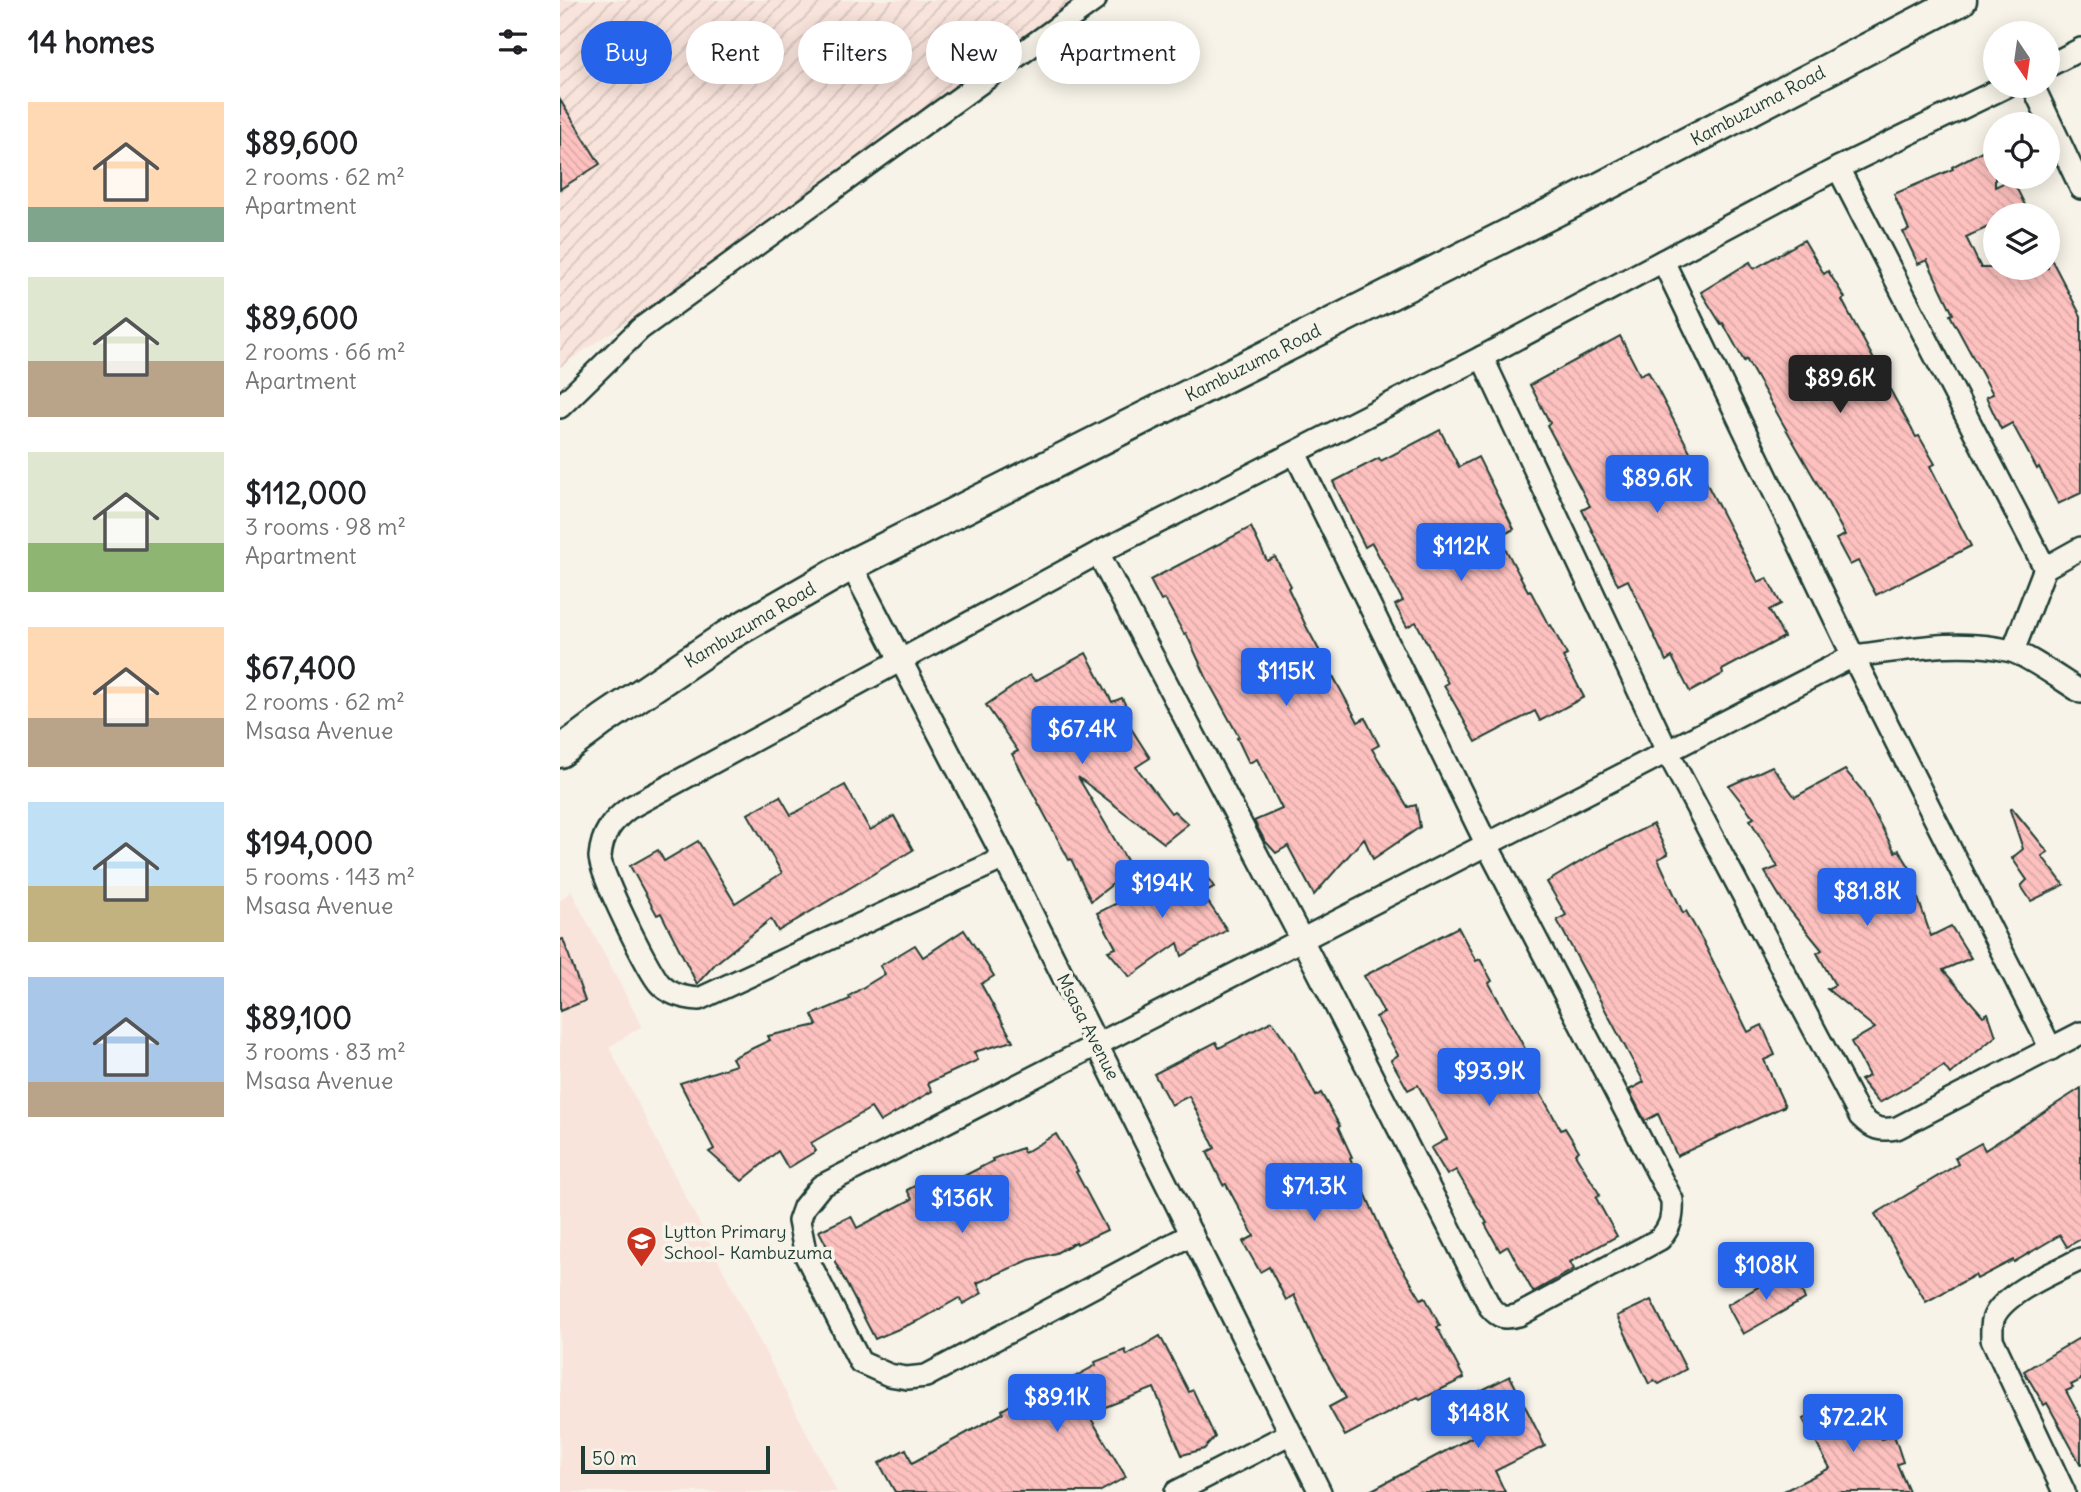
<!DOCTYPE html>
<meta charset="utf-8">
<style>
body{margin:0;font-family:Delius,sans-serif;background:#f2f2f2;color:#202124;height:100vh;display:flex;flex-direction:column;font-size:26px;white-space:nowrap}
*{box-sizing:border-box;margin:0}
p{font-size:23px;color:#757577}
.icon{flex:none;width:38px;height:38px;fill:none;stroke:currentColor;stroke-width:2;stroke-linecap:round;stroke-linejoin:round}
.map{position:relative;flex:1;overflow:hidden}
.panel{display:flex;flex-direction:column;background:#fff;width:560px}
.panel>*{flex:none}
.top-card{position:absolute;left:21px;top:21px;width:665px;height:63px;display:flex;gap:14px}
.needle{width:46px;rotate:167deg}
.tools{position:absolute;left:1423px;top:21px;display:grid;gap:14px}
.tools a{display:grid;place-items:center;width:77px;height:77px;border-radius:50%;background:#fff;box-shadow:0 4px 18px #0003;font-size:35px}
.scale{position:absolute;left:21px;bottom:18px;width:189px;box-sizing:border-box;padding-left:7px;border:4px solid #1f3d34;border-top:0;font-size:19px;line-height:24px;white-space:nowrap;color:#1f3d34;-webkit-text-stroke:5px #f7f3e8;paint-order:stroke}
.price{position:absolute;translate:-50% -60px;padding:0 16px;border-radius:7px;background:#2563eb;color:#fff;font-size:23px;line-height:46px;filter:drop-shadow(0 2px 4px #0008)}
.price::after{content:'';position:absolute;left:50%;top:42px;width:21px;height:16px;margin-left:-10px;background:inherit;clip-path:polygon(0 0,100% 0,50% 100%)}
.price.selected{background:#222;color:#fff}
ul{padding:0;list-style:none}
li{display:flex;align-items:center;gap:21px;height:175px;padding:0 28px}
li span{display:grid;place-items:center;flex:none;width:196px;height:140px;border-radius:0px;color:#555}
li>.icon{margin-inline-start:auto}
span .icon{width:84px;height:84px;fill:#fffc;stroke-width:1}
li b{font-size:30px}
h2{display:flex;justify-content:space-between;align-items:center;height:84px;padding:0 28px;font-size:30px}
.pill{padding:0 24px;border-radius:32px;background:#fff;box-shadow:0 4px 18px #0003;font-size:24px;line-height:63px}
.pill.selected{background:#2563eb;color:#fff}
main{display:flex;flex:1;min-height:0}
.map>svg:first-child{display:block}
.built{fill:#f9e4dc}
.industrial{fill:url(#industrial-furrows)}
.building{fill:url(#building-back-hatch);stroke:#1f3d34;stroke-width:2}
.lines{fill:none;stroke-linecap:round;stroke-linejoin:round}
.street-casing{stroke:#1f3d34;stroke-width:26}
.secondary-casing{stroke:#1f3d34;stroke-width:35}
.street{stroke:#f7f3e8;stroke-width:21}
.secondary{stroke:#f7f3e8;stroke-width:30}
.labels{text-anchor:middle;stroke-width:7;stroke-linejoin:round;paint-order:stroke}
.street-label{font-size:18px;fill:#1f3d34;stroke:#f7f3e8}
.poi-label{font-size:18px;fill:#1f3d34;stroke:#f7f3e8;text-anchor:start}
</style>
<main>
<section class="panel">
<h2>14 homes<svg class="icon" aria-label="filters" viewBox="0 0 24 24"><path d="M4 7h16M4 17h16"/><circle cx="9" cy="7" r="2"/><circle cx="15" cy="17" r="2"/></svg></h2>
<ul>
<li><span style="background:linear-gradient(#ffd9b3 75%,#7fa58c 0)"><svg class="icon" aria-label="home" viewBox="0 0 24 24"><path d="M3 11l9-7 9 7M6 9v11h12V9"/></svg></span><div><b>$89,600</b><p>2 rooms · 62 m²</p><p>Apartment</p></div></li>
<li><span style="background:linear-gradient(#dfe7d0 60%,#b9a48a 0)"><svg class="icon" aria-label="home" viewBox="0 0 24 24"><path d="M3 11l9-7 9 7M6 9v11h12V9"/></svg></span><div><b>$89,600</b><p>2 rooms · 66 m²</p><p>Apartment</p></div></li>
<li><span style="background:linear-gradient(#dfe7d0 65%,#8fb573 0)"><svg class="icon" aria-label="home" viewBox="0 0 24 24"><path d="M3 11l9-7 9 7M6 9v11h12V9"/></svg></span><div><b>$112,000</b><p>3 rooms · 98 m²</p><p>Apartment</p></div></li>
<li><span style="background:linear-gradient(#ffd9b3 65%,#b9a48a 0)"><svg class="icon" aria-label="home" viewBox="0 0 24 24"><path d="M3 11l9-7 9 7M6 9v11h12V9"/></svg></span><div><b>$67,400</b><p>2 rooms · 62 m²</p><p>Msasa Avenue</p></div></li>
<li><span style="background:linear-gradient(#bfe0f5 60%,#c2b280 0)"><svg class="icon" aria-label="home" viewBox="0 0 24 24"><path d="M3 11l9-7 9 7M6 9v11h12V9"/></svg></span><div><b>$194,000</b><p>5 rooms · 143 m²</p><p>Msasa Avenue</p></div></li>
<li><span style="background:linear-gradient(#a9c7e8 75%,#b9a48a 0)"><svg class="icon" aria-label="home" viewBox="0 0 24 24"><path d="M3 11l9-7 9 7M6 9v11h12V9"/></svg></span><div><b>$89,100</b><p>3 rooms · 83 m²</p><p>Msasa Avenue</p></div></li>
</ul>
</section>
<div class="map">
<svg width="1521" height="1492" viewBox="0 0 1521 1492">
<defs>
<pattern id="industrial-furrows" width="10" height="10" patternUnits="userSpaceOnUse" patternTransform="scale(1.75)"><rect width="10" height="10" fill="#f9e4dc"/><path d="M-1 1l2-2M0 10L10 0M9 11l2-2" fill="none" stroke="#d5c4bd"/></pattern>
<pattern id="building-back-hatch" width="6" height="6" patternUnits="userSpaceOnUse" patternTransform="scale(1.75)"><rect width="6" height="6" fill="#fec1bf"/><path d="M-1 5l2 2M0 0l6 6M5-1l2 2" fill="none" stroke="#d9a7a5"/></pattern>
</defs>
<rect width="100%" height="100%" fill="#f7f3e8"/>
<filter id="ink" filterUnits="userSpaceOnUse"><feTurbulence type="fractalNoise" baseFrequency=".0143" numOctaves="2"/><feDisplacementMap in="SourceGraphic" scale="14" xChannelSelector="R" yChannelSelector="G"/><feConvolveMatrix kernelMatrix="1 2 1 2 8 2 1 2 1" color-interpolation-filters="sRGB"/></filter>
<g filter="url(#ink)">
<path class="built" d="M11,891L82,1026L49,1047L277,1492H0V901Z"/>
<path class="industrial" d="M0,0H539L0,367Z"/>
<g class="building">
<path d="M0,100L40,164L0,189Z"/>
<path d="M1435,144V187L1452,179L1467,209L1454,215H1435V224L1406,237L1421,268H1488V253L1521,316V493L1498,504L1479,467L1477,469L1452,423L1441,429L1426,397L1433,394L1390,315L1393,314L1367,260L1358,264L1343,232L1349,230L1334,194L1393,169L1392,167Z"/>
<path d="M1244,240L1264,274L1268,271L1285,298L1282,300L1327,384L1356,437L1359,436L1375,464L1370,466L1411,546L1316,595L1298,561L1290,565L1276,539L1285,535L1261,490L1186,359L1184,361L1163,323L1161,324L1141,292L1190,262L1194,269Z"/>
<path d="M1060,336L1080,375L1088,371L1198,582L1207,578L1221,604L1209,610L1224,637L1162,670L1163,674L1130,692L1112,657L1106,661L1068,580L1058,585L1022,510L1030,506L987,425L990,423L970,385Z"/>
<path d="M880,430L899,467L918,457L954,529L939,537L968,591L970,590L989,626L991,625L1007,655L1003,657L1024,697L980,721L975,711L916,742L884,685L888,683L856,622L847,627L835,605L843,601L812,543L805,547L773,482L819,458L821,461Z"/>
<path d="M691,527L707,561L715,557L731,586L728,588L746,626L798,722L805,718L819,745L812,749L848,807L856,805L860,827L813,859L804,838L754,895L728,846L716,853L705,841L694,821L722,809L697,759L689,763L677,738L679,737L648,681L626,633L624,634L605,599L601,601L590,580Z"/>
<path d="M526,653L552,702L562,698L571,716L565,719L590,758L576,767L611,813L614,811L628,824L604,843L518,777L572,869L531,901L511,859L509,860L452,754L458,751L426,705L470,675L475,681Z"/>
<path d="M1212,766L1235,797L1285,770L1301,789L1335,852L1339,850L1355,876L1351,878L1371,936L1391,926L1411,958L1383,970L1423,1016L1428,1013L1436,1036L1390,1074L1384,1066L1319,1103L1300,1080L1309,1076L1291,1042L1315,1028L1267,989L1275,985L1257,953L1262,950L1223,902L1205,872L1218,867L1190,820L1194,818L1169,786Z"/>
<path d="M285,785L310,830L334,816L353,850L218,931L211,919L155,964L137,984L101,913L97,915L70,866L98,850L104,861L138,841L175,903L222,873L188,814L220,796L231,815Z"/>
<path d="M1452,808L1488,852L1482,856L1504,885L1471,901L1461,886L1467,880L1452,858L1463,849L1450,810Z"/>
<path d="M1093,824L1108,854L1098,859L1123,913L1126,911L1143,941L1188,1032L1202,1025L1215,1055L1204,1060L1225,1106L1117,1156L1098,1114L1085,1121L1069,1090L1084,1082L997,920L1006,915L987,882L1040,850Z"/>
<path d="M638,863L654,887L642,893L667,930L622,956L618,943L570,977L548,951L556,948L537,913Z"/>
<path d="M898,927L916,961L920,959L932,981L929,983L975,1067L968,1071L1001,1130L1005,1128L1019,1151L1015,1154L1040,1195L1036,1198L1057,1236L1010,1262L1014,1269L973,1292L948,1246L940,1251L925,1224L927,1223L896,1170L887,1175L871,1148L887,1139L858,1085L848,1090L831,1060L838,1055L816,1017L824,1013L804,976Z"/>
<path d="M404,930L434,976L421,984L453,1041L414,1052L418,1060L368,1083L372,1091L320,1122L311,1108L251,1143L256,1151L228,1168L218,1151L182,1181L149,1152L154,1149L120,1083L176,1065L172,1058L210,1040L208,1036L257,1025L252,1015L290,999L289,996L325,974L320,966L355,945L363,957Z"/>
<path d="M3,939L25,1001L0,1011V940Z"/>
<path d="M712,1021L734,1053L756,1096L761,1093L780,1126L778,1127L792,1157L790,1159L828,1245L861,1299L865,1297L880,1326L877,1327L904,1378L860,1400L858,1397L785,1436L769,1407L786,1398L755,1343L734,1295L726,1300L709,1267L700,1272L683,1242L694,1236L666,1184L663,1185L647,1152L655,1148L629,1096L611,1105L594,1074L656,1042L659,1048Z"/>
<path d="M1521,1088V1239L1507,1247L1500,1235L1454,1262L1453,1260L1417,1279L1415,1275L1366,1302L1315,1214L1398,1164L1395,1158L1421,1143L1425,1150Z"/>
<path d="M496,1134L518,1171L516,1172L547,1230L517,1244L516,1242L496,1253L469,1260L417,1283L422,1293L403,1304L399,1298L360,1320L315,1339L259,1231L291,1216L297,1228L352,1199L347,1190L374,1176L381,1188L433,1161L432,1159L462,1148L464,1153Z"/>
<path d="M1235,1273L1245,1299L1183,1334L1167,1305L1200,1286Z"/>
<path d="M1091,1300L1126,1369L1099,1384L1094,1380L1089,1384L1057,1316Z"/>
<path d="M600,1336L629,1392L633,1390L655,1437L644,1449L622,1455L594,1388L535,1411L537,1414L530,1417L566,1477L539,1492H335L319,1463L346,1449L352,1463L443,1413L442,1410L479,1389L482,1395L536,1365L535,1362L565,1350L567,1355Z"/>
<path d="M1521,1337V1380L1511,1385L1513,1388L1506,1391L1521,1419V1465L1487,1403L1484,1405L1464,1371Z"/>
<path d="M950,1376L985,1446L935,1471L945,1492H808L933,1426L916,1393Z"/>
<path d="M1300,1401L1321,1439L1334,1435L1343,1462L1337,1464L1349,1492H1222L1270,1468L1243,1419Z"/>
</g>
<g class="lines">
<defs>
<g id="street">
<path d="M1488,66L1521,49"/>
<path d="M1473,86L1521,188"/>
<path d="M1278,168L1485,568"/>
<path d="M1103,261L1293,656L1491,1049"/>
<path d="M922,357L1107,751L1300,1116C1313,1129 1320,1131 1337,1128L1521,1033"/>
<path d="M0,407L80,329L535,0"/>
<path d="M538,553L741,938L930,1307C939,1318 945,1319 959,1315L1100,1239C1111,1226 1113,1217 1112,1200L926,843L735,453"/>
<path d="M291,565L444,858L760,1492"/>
<path d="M1453,651L1485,568L1521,548"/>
<path d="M444,858L139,999C124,998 110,995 100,984C88,971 39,871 40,857C42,833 52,821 69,808L538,553L922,357L1278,168L1447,86"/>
<path d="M632,1234L366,1376L347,1378L329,1375L300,1362L246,1256L239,1221L244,1207L261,1186C606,1011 948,832 1293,656C1344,650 1400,638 1451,651C1467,655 1505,682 1521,692"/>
<path d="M616,1492L729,1434"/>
<path d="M1504,1492L1432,1339C1432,1332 1431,1323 1434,1317C1445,1292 1497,1271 1521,1259"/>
</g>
<path id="secondary" d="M0,752L43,720L167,636L291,565L1021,198L1401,0"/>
</defs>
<use href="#street" class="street-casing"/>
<use href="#secondary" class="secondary-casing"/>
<use href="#street" class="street"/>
<use href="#secondary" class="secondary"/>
</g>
</g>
<defs>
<symbol id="school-pin" viewBox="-11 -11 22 30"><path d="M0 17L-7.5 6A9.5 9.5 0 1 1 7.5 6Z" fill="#c8321e" stroke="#f7f3e8"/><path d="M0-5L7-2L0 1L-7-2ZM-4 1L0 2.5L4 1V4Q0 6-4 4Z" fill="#fff"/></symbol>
</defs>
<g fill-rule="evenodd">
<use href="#school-pin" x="64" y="1224" width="35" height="47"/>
</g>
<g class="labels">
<g class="street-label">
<text transform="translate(1198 106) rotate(-28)" y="6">Kambuzuma Road</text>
<text transform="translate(693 363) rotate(-27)" y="6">Kambuzuma Road</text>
<text transform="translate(190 625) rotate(-31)" y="6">Kambuzuma Road</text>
<text transform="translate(528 1027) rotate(63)" y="6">Msasa Avenue</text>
</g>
<g class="poi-label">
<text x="104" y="1238">Lytton Primary<tspan x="104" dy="21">School- Kambuzuma</tspan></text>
</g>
</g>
</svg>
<div class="tools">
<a><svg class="needle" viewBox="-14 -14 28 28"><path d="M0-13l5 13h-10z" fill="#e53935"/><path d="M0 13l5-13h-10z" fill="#757577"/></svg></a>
<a><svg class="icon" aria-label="locate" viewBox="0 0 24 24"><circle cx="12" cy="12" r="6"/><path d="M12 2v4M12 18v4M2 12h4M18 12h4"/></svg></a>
<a><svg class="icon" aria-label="layers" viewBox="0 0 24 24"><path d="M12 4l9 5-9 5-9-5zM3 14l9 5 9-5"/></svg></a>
</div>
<div class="scale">50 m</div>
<b class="price selected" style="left:1280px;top:415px">$89.6K</b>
<b class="price" style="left:1097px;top:515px">$89.6K</b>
<b class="price" style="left:901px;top:583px">$112K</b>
<b class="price" style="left:726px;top:708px">$115K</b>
<b class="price" style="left:522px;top:766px">$67.4K</b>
<b class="price" style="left:602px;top:920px">$194K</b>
<b class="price" style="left:1307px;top:928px">$81.8K</b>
<b class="price" style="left:929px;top:1108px">$93.9K</b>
<b class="price" style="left:754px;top:1223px">$71.3K</b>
<b class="price" style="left:402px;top:1235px">$136K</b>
<b class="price" style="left:1206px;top:1302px">$108K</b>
<b class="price" style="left:497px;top:1434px">$89.1K</b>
<b class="price" style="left:918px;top:1450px">$148K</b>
<b class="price" style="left:1293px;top:1454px">$72.2K</b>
<div class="top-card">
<a class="pill selected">Buy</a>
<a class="pill">Rent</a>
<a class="pill">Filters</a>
<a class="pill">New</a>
<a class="pill">Apartment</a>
</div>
</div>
</main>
